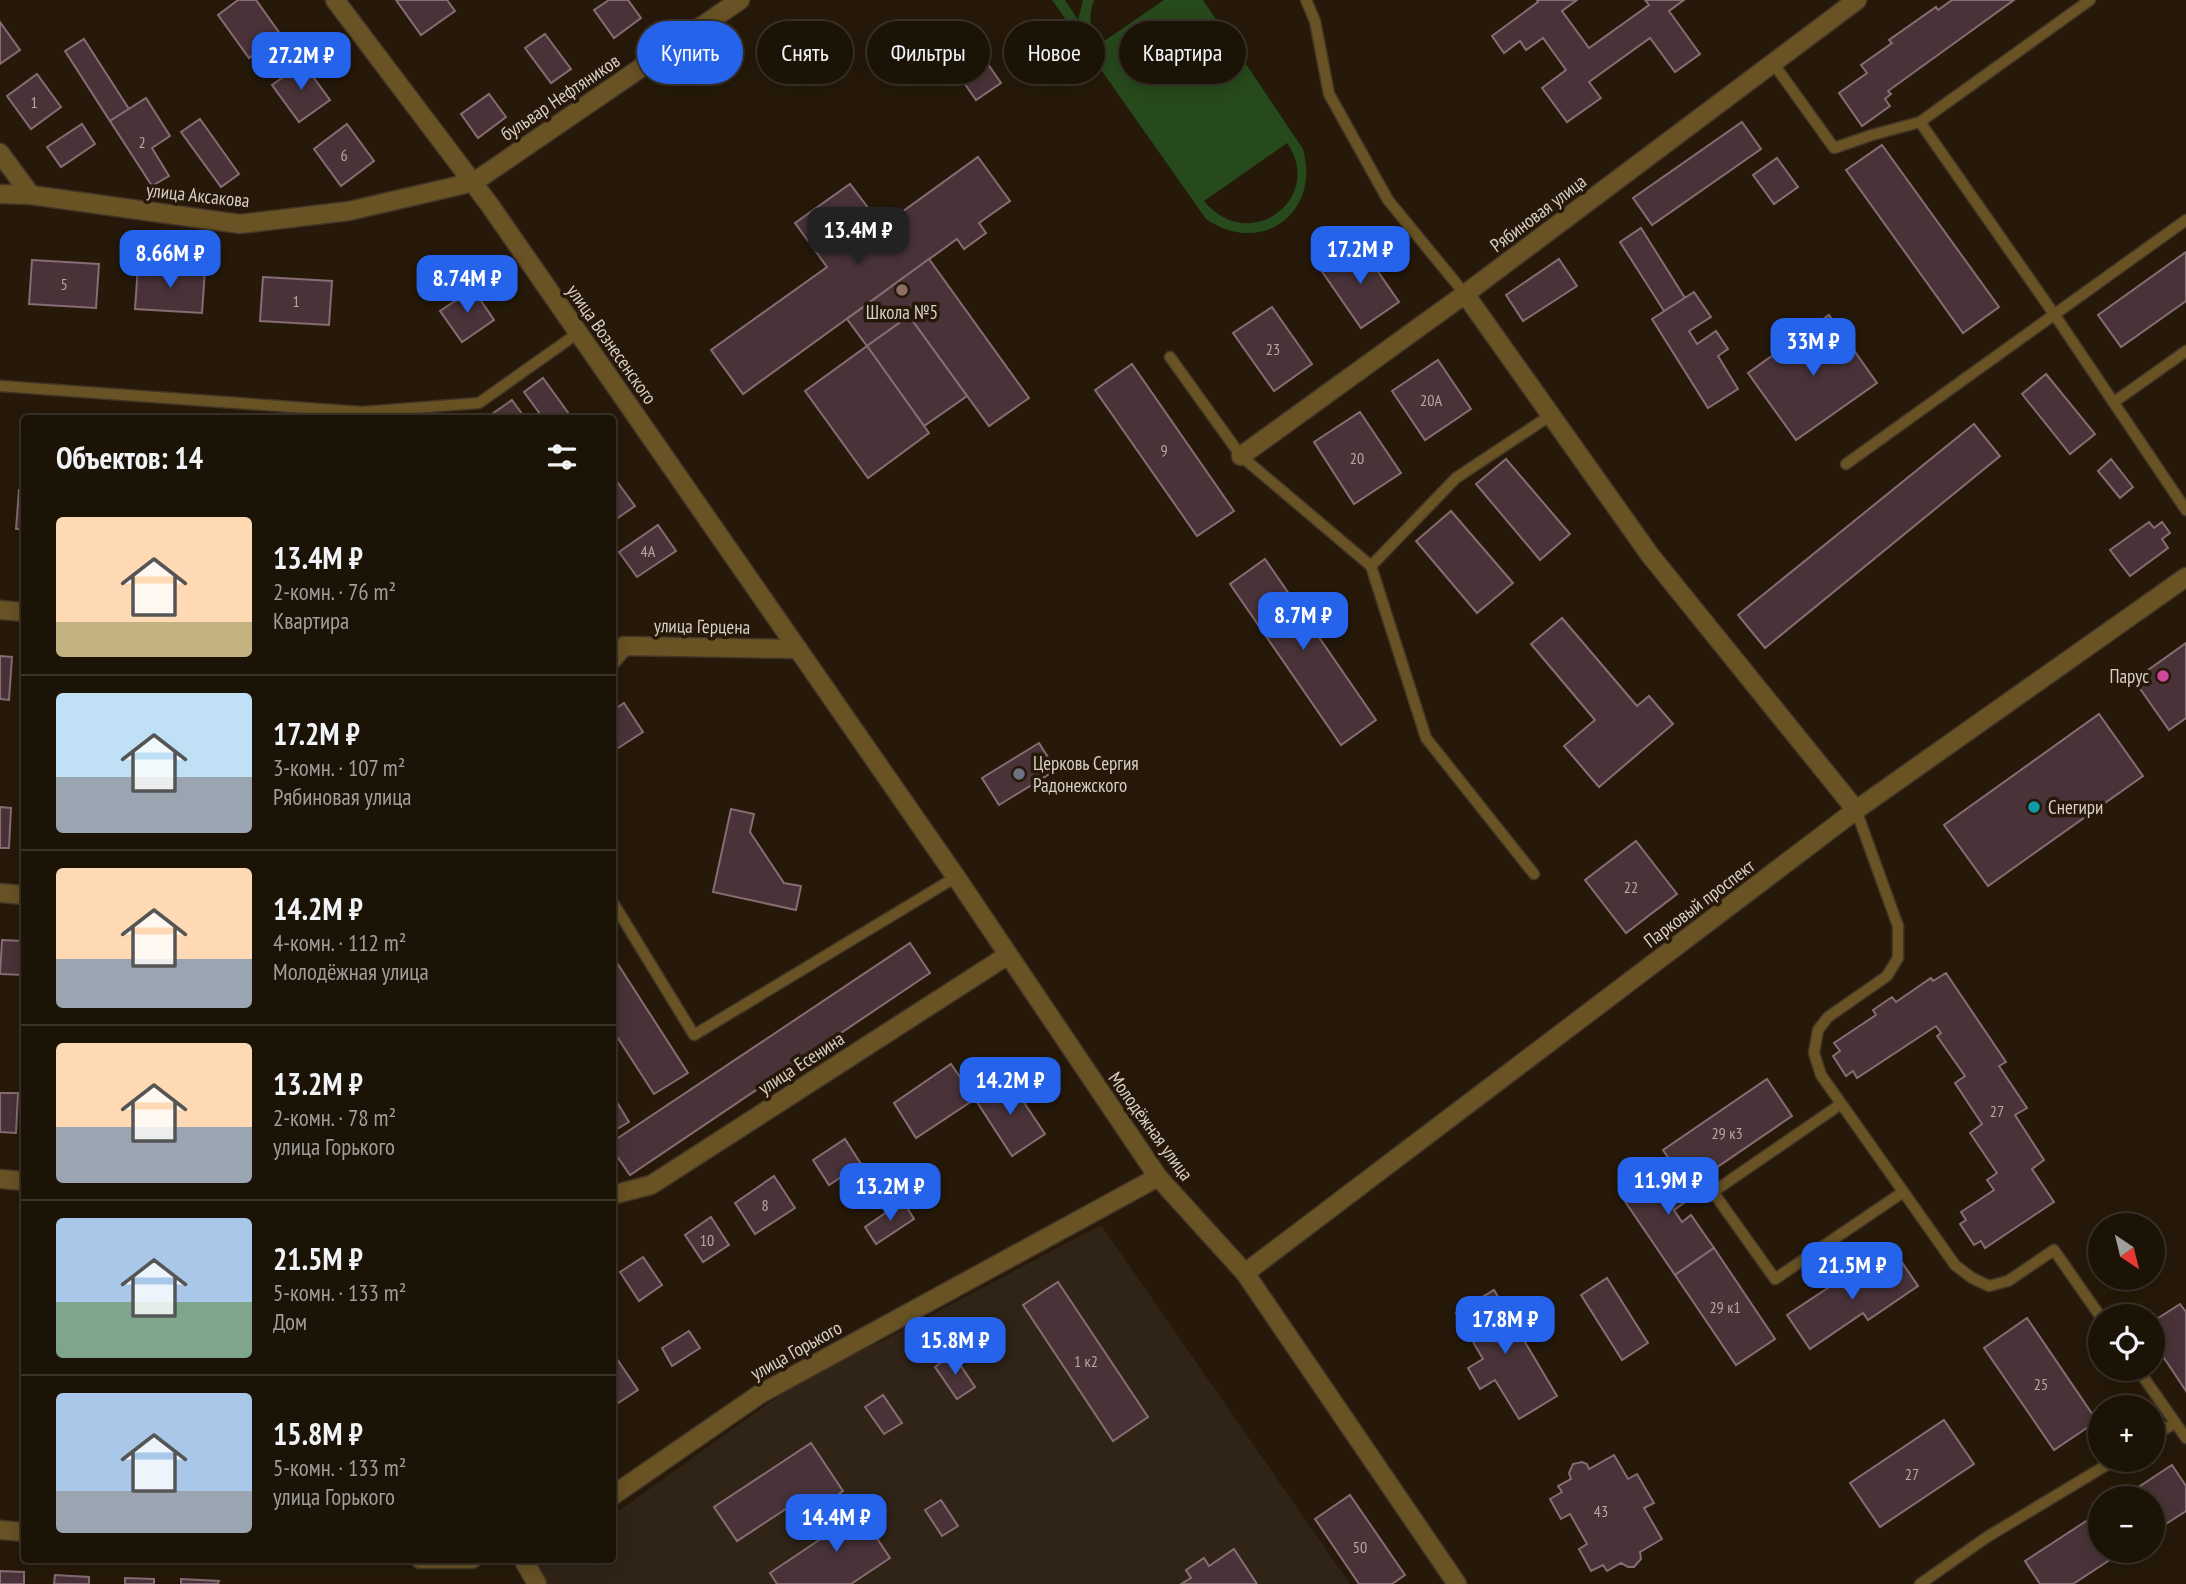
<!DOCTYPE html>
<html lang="ru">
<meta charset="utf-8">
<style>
body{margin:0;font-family:"PT Sans Narrow",sans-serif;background:#251c11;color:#f1f3f6;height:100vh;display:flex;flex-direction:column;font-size:26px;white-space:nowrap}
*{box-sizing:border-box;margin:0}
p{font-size:23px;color:#a09e9b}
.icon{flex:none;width:38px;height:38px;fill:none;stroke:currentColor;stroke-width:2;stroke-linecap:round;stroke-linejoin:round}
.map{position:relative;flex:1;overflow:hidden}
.side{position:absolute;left:21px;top:415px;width:595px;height:1148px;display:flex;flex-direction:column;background:#1c1307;border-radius:7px;box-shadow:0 4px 18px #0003,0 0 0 2px #3a3228}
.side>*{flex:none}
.hud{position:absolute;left:637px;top:21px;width:665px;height:63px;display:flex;gap:14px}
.needle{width:46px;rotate:145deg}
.buttons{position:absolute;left:2088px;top:1213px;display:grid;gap:14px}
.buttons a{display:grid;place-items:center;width:77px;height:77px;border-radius:50%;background:#1c1307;box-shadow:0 4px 18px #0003,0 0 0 2px #3a3228;font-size:35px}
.price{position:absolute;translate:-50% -60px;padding:0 16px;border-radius:14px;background:#2563eb;color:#fff;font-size:23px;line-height:46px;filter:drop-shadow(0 2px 4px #0008)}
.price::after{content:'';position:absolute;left:50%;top:42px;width:21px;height:16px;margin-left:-10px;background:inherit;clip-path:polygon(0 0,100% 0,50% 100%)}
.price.on{background:#222;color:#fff}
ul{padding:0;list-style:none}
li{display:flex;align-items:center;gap:21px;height:175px;padding:0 35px}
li+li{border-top:2px solid #3a3228}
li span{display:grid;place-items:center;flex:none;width:196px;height:140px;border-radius:7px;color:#555}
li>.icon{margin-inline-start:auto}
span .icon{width:84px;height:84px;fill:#fffc;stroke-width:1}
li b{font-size:30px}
h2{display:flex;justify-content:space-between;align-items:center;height:84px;padding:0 35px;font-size:30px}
.chip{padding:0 24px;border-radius:32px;background:#1c1307;box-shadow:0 4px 18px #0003,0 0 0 2px #3a3228;font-size:24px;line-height:63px}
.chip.on{background:#2563eb;color:#fff}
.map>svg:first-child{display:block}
.medical{fill:#302417}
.pitch{fill:#274a1c;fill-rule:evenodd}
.building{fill:#493339;stroke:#866c73;stroke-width:2}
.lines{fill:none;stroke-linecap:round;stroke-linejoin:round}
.lane-casing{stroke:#433627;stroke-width:13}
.street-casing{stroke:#433627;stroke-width:21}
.lane{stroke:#695325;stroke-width:10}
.street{stroke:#695325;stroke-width:18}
.education-dot{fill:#8d6e63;stroke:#261909;stroke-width:2.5}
.hotel-dot{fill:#d1479c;stroke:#261909;stroke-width:2.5}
.worship-dot{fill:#6b7280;stroke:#261909;stroke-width:2.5}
.culture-dot{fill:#0f9aa8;stroke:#261909;stroke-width:2.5}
.labels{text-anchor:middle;stroke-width:7;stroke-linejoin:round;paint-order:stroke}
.number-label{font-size:16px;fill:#b5a8a2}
.street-label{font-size:19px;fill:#d9cfc5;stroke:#261909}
.poi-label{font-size:19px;fill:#d9cfc5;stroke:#261909;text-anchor:start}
</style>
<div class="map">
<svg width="2186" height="1584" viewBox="0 0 2186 1584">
<rect width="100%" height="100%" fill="#261909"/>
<path class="medical" d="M1101,1225L1350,1584H548L539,1567L550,1559H612L613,1515L808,1375L882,1341Z"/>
<path class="pitch" d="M1052,0H1065L1078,20L1083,0H1094C1088,16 1090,31 1097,46L1164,0H1203L1303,149C1321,213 1261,257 1206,219ZM1287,143C1325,196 1251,257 1204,201Z"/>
<g class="building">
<path d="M238,0H256L281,35L249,58L218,15Z"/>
<path d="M396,0H447L455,11L421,35Z"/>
<path d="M609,0H628L641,18L614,38L594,10Z"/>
<path d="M1537,0H1577L1562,11L1589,48L1649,5L1645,0H1684L1669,11L1700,54L1675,72L1650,38L1589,82L1601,98L1567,122L1542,88L1566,70L1543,38L1526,50L1520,41L1504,53L1492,36L1538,2Z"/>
<path d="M1952,0H2014L1888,91L1891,94L1885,99L1890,106L1862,126L1839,93L1867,73L1861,65L1892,43L1889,40L1936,7L1938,10Z"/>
<path d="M0,22L20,50L0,64Z"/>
<path d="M545,34L571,69L551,83L525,48Z"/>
<path d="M84,39L129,109L110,121L65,51Z"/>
<path d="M974,44L1001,83L976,100L949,61Z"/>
<path d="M303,63L330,100L299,122L272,85Z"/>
<path d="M37,74L61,107L31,129L7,96Z"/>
<path d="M489,94L506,117L478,138L461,114Z"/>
<path d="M146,98L170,136L152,148L169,176L152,186L110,121Z"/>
<path d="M200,119L239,174L221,187L181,132Z"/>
<path d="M1742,122L1761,149L1652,225L1633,198Z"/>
<path d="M82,124L95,144L61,167L47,147Z"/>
<path d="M347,124L374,161L341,186L314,149Z"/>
<path d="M1882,145L1999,307L1963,333L1846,170Z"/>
<path d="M978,157L1010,201L979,223L986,233L964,249L957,239L743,394L711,350L827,267L795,223L850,184L869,209L857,218L870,235Z"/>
<path d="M1777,158L1798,187L1774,204L1753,175Z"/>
<path d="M1641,228L1685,298L1664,311L1620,242Z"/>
<path d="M1359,244L1399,302L1361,328L1321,270Z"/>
<path d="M2186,252V301L2121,347L2098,315Z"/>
<path d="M929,259L1029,398L989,426L909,316L867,346L847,319Z"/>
<path d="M1559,259L1577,286L1523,321L1506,295Z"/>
<path d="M32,260L99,264L96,308L29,304Z"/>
<path d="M138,266L205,270L202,313L135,309Z"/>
<path d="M263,277L332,281L329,325L260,321Z"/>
<path d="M473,289L494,320L462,342L440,311Z"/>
<path d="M1694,292L1711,317L1689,331L1697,344L1716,331L1728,349L1718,356L1738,389L1708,408L1652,319Z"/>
<path d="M1272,307L1312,364L1274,391L1233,333Z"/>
<path d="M1829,315L1877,383L1796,440L1748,373Z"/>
<path d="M909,316L967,396L924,426L867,346Z"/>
<path d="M867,346L929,433L868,478L805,391Z"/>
<path d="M1438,360L1471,409L1425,440L1392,391Z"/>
<path d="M1132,364L1234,511L1197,536L1095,390Z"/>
<path d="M2046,374L2095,434L2070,454L2022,394Z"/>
<path d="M543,378L572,418H543L524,392Z"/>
<path d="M512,400L525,418H495L492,414Z"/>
<path d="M1360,412L1401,473L1354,504L1314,442Z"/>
<path d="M1974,424L2000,456L1765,648L1738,615Z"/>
<path d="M1506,459L1570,534L1540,560L1476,484Z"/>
<path d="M2111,459L2133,487L2120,498L2098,471Z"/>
<path d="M612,475L635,506L615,520L612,516Z"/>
<path d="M19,490H24V529H16Z"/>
<path d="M1451,511L1513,583L1477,613L1416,541Z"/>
<path d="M2149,522L2154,528L2162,522L2170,533L2162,539L2168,548L2130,576L2110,550Z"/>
<path d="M658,525L676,551L637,577L619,552Z"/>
<path d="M1265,559L1376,720L1341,745L1230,584Z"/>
<path d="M1562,618L1637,706L1649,696L1673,724L1599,787L1564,746L1595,720L1531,644Z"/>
<path d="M2186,643V718L2169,730L2134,680Z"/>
<path d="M0,656L12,657L9,700L0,699Z"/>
<path d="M624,703L643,732L612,752V711Z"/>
<path d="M2099,714L2143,776L1988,886L1944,825Z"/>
<path d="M1039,743L1056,770L999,805L982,778Z"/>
<path d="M0,807L11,808L9,848H0Z"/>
<path d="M731,809L754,814L750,832L784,883L801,886L796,910L713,892Z"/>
<path d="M1636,841L1677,894L1626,933L1585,880Z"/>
<path d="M2,940L24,941V975L0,974Z"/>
<path d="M910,943L930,973L630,1175L612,1149V1142Z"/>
<path d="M612,955L688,1073L654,1094L612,1029Z"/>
<path d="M1946,973L2006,1062L1999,1066L2027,1108L2015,1115L2044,1160L2032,1169L2054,1202L1985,1248L1981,1241L1974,1245L1960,1224L1966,1220L1961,1212L1994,1190L1987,1180L1997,1173L1970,1133L1982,1124L1955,1083L1965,1076L1937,1036L1941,1033L1936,1026L1857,1078L1853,1071L1846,1076L1833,1056L1840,1051L1834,1043L1876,1015L1873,1010L1892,997L1896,1002L1931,978L1933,981Z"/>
<path d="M951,1064L975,1099L916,1138L894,1103Z"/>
<path d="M1007,1077L1045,1134L1012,1156L975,1099Z"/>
<path d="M1767,1079L1792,1116L1688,1187L1663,1150Z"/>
<path d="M0,1093H18L16,1133L0,1132Z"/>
<path d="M612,1094L629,1122L612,1132Z"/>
<path d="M845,1139L861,1164L829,1185L813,1160Z"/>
<path d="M1670,1160L1694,1196L1674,1210L1682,1222L1691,1215L1714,1248L1675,1275L1620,1194Z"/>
<path d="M774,1176L795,1208L755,1234L735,1203Z"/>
<path d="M903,1201L914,1219L876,1244L865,1227Z"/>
<path d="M711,1217L729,1245L703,1262L685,1235Z"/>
<path d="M1714,1248L1775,1339L1736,1365L1675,1275Z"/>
<path d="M1897,1255L1918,1286L1868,1320L1863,1313L1810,1349L1787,1315L1840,1280L1846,1289Z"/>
<path d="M643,1257L662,1285L639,1301L620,1272Z"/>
<path d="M1607,1278L1648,1343L1622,1360L1581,1295Z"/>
<path d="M1058,1282L1148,1417L1113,1441L1023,1305Z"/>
<path d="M1494,1290L1557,1396L1519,1419L1495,1380L1480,1389L1468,1368L1483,1359L1456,1313Z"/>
<path d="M2180,1304L2186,1312V1391L2152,1340V1322Z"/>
<path d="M2027,1318L2097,1421L2054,1450L1984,1348Z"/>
<path d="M689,1331L700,1348L672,1366L662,1348Z"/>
<path d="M953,1354L975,1387L957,1399L935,1367Z"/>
<path d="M617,1359L638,1390L612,1407V1362Z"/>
<path d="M883,1395L902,1423L884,1434L865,1407Z"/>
<path d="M1944,1420L1974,1464L1880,1527L1850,1483Z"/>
<path d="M811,1443L843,1491L814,1511L804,1497L737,1541L714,1507Z"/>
<path d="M1614,1455L1628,1479L1637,1474L1654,1503L1644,1508L1662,1539L1640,1552L1641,1559L1634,1567H1628L1621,1563L1607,1571L1603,1565L1591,1571L1579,1549L1587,1544L1570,1514L1561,1519L1550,1499L1562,1492L1558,1486L1571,1479L1569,1473L1573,1464L1582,1462L1587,1464L1589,1469Z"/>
<path d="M2172,1465L2186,1486V1511L2152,1533V1498H2122Z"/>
<path d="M1350,1495L1405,1575L1392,1584H1359L1315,1519Z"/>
<path d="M941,1500L958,1526L942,1536L925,1510Z"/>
<path d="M855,1505L890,1558L851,1584H777L770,1573L825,1536L819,1528Z"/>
<path d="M2100,1512V1550H2125L2073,1584H2040L2025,1561Z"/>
<path d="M1234,1549L1257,1584H1181L1191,1578L1186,1570L1204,1558L1209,1566Z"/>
<path d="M0,1571L24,1572V1584H0Z"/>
<path d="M55,1575L89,1577V1584H54Z"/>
<path d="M125,1578L154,1579V1584H125Z"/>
<path d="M181,1579L219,1581L218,1584H181Z"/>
</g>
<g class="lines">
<defs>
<g id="lane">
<path d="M1306,0L1315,21L1329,94L1388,200L1465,294"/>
<path d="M2090,0L1920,122L2054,314L2186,510"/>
<path d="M1773,63L1834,148L1872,135L1920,122"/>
<path d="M1170,357L1241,456L1371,566L1426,738L1534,874"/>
<path d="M0,386L362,412L479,403L578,333"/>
<path d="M2114,402L2186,351"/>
<path d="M1846,464L2186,220"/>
<path d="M1371,566L1456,478L1551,415"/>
<path d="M1856,810L1898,926V958L1887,976L1828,1017L1818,1030L1814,1053L1821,1075L1955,1265L1972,1278L1989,1286L2008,1281L2054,1250L2100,1316"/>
<path d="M612,901L694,1035L956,877"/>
<path d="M1841,1104L1713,1192L1775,1279L1903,1192"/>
<path d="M2137,1368L2186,1438"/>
<path d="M2152,1437L2175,1423"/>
<path d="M1920,1584L1987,1537L2115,1460"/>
</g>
<g id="street">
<path d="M335,0L489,204L956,877L1158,1177L1245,1273L1457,1584"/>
<path d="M0,153L31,195"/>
<path d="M0,194L31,195L240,224L349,211L474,182L740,0"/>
<path d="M1465,294L1650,555L1856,810"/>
<path d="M1241,456L1465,294L1857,0"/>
<path d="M0,610L24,612"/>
<path d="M612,660L624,646L798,649"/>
<path d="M0,893L24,895"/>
<path d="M0,1179L24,1181"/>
<path d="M612,1195L651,1185L1008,955"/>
<path d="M1245,1273L1856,810L2186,577"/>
<path d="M612,1496L760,1394L1158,1177"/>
<path d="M0,1530L24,1532"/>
<path d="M420,1559H472"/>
<path d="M523,1559L537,1584"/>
</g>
</defs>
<use href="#lane" class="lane-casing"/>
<use href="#street" class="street-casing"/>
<use href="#lane" class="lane"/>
<use href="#street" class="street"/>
</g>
<circle class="education-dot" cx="902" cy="290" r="7"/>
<circle class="hotel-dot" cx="2163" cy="676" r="7"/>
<circle class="worship-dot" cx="1019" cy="774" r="7"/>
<circle class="culture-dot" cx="2034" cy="807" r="7"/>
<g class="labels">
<g class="number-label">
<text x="34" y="108">1</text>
<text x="142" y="148">2</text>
<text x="344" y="161">6</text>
<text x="64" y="290">5</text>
<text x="296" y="307">1</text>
<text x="1273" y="355">23</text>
<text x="1431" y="406">20А</text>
<text x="1164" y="456">9</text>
<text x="1357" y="464">20</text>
<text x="648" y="557">4А</text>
<text x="1631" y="893">22</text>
<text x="1997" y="1117">27</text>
<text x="1727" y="1139">29 к3</text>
<text x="765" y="1211">8</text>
<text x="707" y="1246">10</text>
<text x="1725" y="1313">29 к1</text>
<text x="1086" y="1367">1 к2</text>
<text x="2041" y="1390">25</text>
<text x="1912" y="1480">27</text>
<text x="1601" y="1517">43</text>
<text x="1360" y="1553">50</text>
</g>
<g class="street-label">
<text transform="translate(560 97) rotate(-34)" y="7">бульвар Нефтяников</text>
<text transform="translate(198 195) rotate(6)" y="7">улица Аксакова</text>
<text transform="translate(1538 213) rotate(-37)" y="7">Рябиновая улица</text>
<text transform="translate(612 344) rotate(55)" y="7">улица Вознесенского</text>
<text transform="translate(702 626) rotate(1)" y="7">улица Герцена</text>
<text transform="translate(1699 903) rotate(-37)" y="7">Парковый проспект</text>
<text transform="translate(801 1063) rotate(-33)" y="7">улица Есенина</text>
<text transform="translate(1151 1126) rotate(54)" y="7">Молодёжная улица</text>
<text transform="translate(796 1350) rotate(-29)" y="7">улица Горького</text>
</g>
<g class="poi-label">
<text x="902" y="319" text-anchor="middle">Школа №5</text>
<text x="2149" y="683" text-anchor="end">Парус</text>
<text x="1033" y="770">Церковь Сергия<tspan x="1033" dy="22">Радонежского</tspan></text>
<text x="2048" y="814">Снегири</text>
</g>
</g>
</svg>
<div class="buttons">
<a><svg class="needle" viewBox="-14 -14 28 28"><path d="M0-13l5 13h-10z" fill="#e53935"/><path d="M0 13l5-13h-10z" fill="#a09e9b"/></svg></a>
<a><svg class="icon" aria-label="locate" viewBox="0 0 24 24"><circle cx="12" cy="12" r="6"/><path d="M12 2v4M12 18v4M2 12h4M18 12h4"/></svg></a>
<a>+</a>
<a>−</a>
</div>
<b class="price" style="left:301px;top:92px">27.2M ₽</b>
<b class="price on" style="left:858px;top:267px">13.4M ₽</b>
<b class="price" style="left:1360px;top:286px">17.2M ₽</b>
<b class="price" style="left:170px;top:290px">8.66M ₽</b>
<b class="price" style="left:467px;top:315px">8.74M ₽</b>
<b class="price" style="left:1813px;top:378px">33M ₽</b>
<b class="price" style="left:1303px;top:652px">8.7M ₽</b>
<b class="price" style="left:1010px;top:1117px">14.2M ₽</b>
<b class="price" style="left:1668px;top:1217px">11.9M ₽</b>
<b class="price" style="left:890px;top:1223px">13.2M ₽</b>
<b class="price" style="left:1852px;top:1302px">21.5M ₽</b>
<b class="price" style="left:1505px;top:1356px">17.8M ₽</b>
<b class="price" style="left:955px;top:1377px">15.8M ₽</b>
<b class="price" style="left:836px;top:1554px">14.4M ₽</b>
<div class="hud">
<a class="chip on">Купить</a>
<a class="chip">Снять</a>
<a class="chip">Фильтры</a>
<a class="chip">Новое</a>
<a class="chip">Квартира</a>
</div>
<section class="side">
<h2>Объектов: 14<svg class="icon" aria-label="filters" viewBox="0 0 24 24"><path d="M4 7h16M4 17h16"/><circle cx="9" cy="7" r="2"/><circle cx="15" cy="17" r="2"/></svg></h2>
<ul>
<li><span style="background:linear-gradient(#ffd9b3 75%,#c2b280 0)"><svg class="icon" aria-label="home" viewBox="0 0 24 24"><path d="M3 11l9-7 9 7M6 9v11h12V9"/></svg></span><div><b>13.4M ₽</b><p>2-комн. · 76 m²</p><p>Квартира</p></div></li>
<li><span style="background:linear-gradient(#bfe0f5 60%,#9aa5b1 0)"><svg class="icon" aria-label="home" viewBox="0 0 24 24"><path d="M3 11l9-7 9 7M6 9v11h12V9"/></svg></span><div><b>17.2M ₽</b><p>3-комн. · 107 m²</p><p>Рябиновая улица</p></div></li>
<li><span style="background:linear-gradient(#ffd9b3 65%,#9aa5b1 0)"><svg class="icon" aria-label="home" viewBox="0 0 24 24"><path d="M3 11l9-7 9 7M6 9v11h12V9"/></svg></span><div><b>14.2M ₽</b><p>4-комн. · 112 m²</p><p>Молодёжная улица</p></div></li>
<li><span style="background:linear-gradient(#ffd9b3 60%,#9aa5b1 0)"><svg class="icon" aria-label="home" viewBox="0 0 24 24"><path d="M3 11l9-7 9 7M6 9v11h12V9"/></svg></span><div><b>13.2M ₽</b><p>2-комн. · 78 m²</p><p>улица Горького</p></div></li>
<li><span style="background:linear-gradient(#a9c7e8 60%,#7fa58c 0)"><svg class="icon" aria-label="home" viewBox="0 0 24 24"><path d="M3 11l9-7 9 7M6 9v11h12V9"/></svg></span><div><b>21.5M ₽</b><p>5-комн. · 133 m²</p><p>Дом</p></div></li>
<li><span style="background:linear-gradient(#a9c7e8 70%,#9aa5b1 0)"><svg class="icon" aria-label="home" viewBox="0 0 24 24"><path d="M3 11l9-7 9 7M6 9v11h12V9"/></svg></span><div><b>15.8M ₽</b><p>5-комн. · 133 m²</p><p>улица Горького</p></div></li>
</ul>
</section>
</div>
